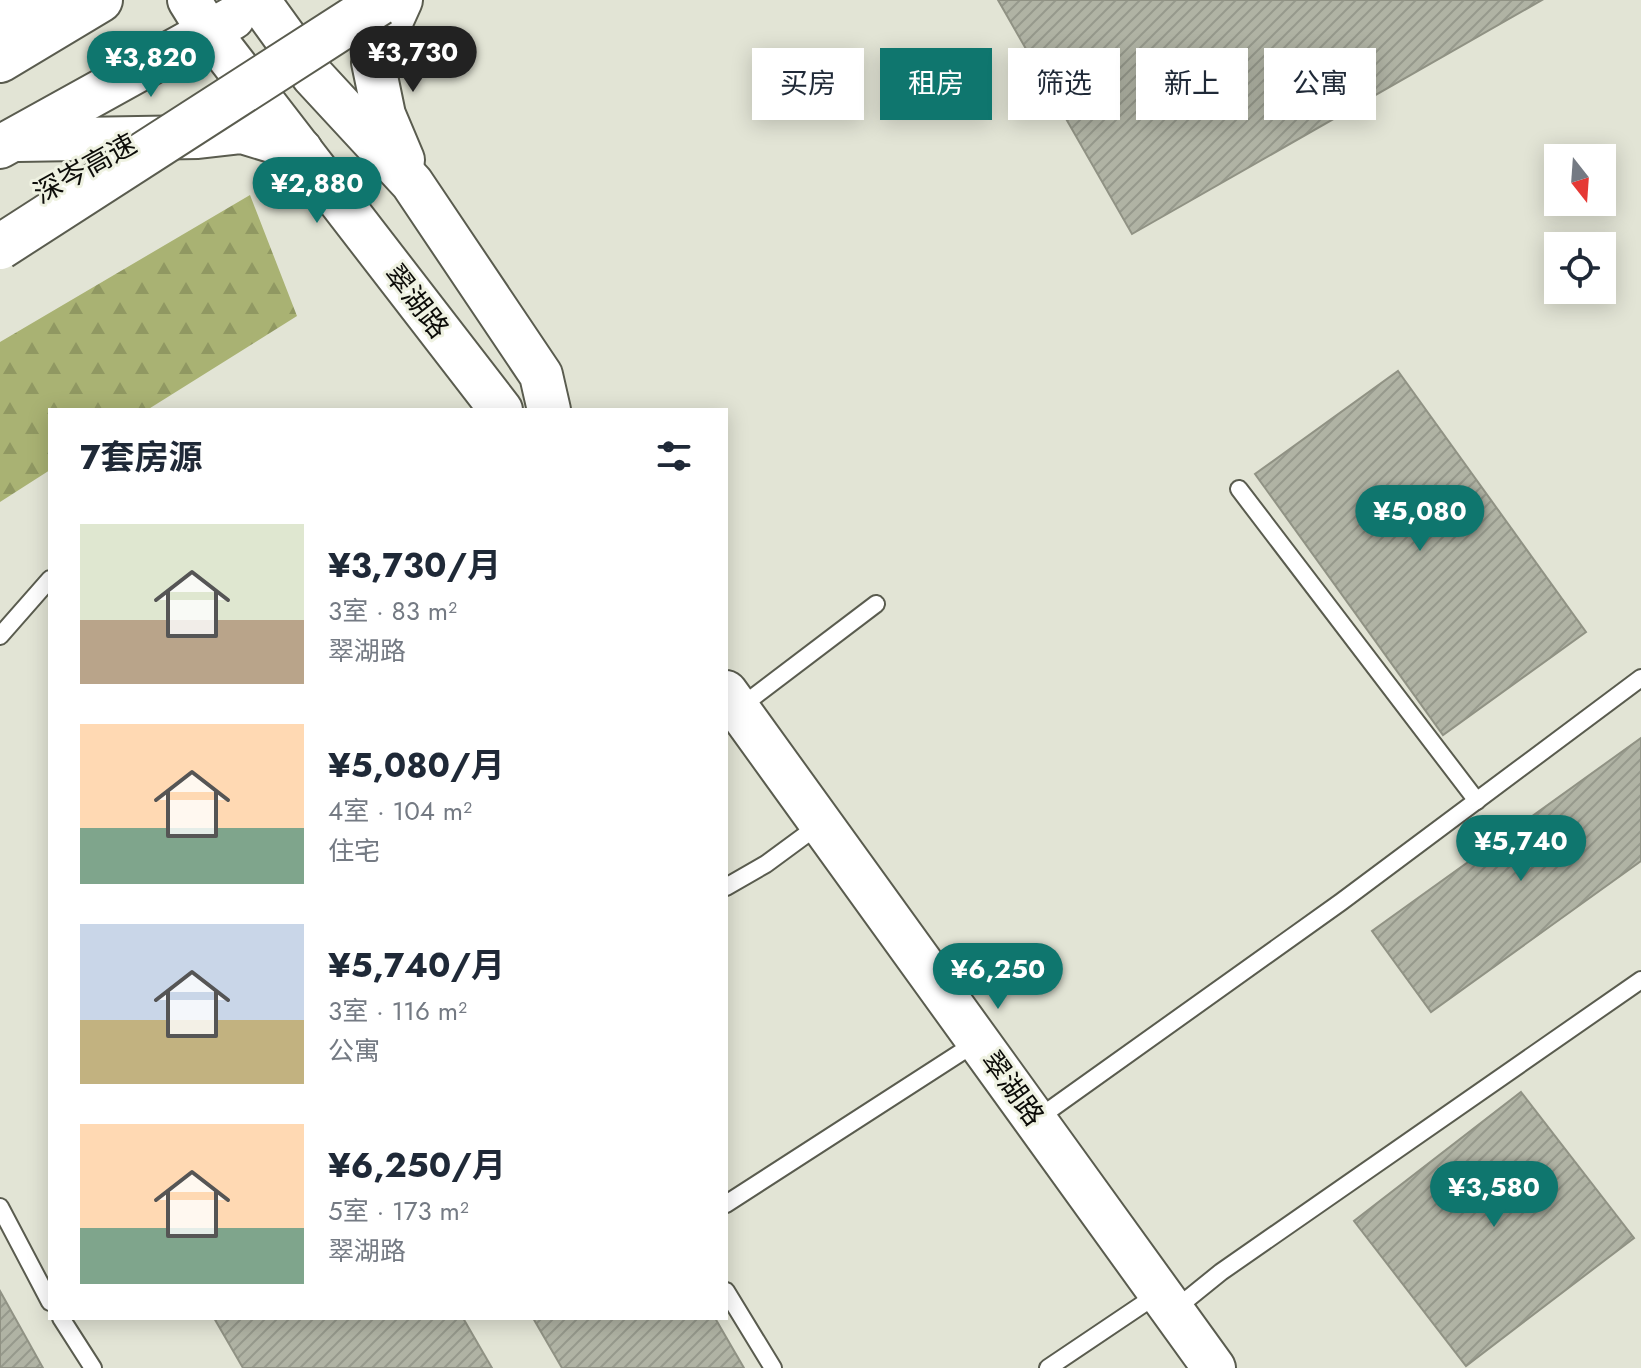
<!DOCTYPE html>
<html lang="zh">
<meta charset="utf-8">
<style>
body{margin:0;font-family:Jost,"Noto Sans SC",sans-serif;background:#f2f2f3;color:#1f2937;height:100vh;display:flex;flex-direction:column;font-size:30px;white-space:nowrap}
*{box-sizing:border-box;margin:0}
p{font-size:26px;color:#747a83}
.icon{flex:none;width:44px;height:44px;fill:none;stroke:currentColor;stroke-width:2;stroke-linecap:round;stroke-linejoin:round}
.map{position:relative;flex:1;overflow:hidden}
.sheet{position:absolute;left:48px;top:408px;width:680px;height:912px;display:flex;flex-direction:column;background:#fff;border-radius:0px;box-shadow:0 4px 20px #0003}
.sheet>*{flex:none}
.hud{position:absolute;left:752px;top:48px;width:760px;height:72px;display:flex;gap:16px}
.needle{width:52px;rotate:163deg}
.controls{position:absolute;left:1544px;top:144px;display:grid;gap:16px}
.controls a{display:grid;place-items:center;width:72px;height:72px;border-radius:0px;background:#fff;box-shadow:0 4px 20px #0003;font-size:40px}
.price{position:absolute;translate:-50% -68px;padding:0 18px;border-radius:28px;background:#0f766e;color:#fff;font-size:26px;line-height:52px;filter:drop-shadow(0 2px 4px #0008)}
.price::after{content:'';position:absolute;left:50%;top:48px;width:24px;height:18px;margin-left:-12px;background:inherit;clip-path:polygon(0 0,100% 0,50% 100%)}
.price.active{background:#222;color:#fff}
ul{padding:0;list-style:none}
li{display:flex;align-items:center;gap:24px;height:200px;padding:0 32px}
li span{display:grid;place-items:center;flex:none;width:224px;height:160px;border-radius:0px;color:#555}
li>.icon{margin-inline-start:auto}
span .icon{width:96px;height:96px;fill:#fffc;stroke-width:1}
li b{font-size:34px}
h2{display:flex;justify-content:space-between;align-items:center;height:96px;padding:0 32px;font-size:34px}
.pill{padding:0 28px;border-radius:0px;background:#fff;box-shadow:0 4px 20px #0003;font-size:28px;line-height:72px}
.pill.active{background:#0f766e;color:#fff}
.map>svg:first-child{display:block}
.forest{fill:url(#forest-firs)}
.building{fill:url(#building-hatch);stroke:#909284;stroke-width:2}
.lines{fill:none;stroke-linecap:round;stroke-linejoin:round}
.service-casing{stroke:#5a5c4f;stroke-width:20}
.tertiary-casing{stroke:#5a5c4f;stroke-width:46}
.motorway-casing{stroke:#5a5c4f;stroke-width:48}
.service{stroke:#fff;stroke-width:16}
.tertiary{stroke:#fff;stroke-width:42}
.motorway{stroke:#fff;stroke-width:44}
.motorway-bridge-casing{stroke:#5a5c4f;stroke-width:48;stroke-linecap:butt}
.motorway-bridge{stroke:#fff;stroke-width:44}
.labels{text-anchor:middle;stroke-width:6;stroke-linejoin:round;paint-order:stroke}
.street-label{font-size:28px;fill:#0d0d09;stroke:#eff2e2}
</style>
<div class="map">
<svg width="1641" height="1368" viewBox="0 0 1641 1368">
<defs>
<pattern id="forest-firs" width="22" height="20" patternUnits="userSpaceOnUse" patternTransform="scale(2)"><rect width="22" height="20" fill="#a9b273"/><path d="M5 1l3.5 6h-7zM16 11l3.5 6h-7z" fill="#909862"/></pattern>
<pattern id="building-hatch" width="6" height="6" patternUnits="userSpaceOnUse" patternTransform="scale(2)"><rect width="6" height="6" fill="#b0b3a4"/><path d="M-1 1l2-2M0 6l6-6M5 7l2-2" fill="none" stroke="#96998c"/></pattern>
</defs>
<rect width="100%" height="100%" fill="#e2e4d5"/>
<path class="forest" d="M250,195L297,316L147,410H50V470L0,502V342Z"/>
<g class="building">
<path d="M998,0H1542L1132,234Z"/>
<path d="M1398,371L1586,632L1443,735L1255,474Z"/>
<path d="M1641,738V861L1431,1012L1372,931Z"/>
<path d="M1521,1092L1634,1238L1466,1366L1354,1221Z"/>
<path d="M0,1291L43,1368H0Z"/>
<path d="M214,1318H463L492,1368H243Z"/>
<path d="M533,1318H715L744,1368H562Z"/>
</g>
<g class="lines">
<defs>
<g id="service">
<path d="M1239,489L1477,801"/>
<path d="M0,636L50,579"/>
<path d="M739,708L876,604"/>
<path d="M726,887L766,864L819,825"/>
<path d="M1037,1119L1341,902L1641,678"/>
<path d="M726,1204L977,1042"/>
<path d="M0,1207L50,1302"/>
<path d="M726,1291L773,1368"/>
<path d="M1174,1310L1221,1272L1641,980"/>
<path d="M61,1318L93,1368"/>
<path d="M1048,1368L1158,1294"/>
</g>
<g id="tertiary">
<path d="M189,0L207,29L501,410"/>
<path d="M258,0L313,76L412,183L541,375L549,410"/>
<path d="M401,0L373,62L384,115L403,160"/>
<path d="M0,32L40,0"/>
<path d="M18,140L198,137L242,132L301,150"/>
<path d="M0,147L233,18"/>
<path d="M726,692L1214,1368"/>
</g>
<g id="motorway">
<path d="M0,4L9,0"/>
<path d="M0,60L100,0"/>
</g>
</defs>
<use href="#service" class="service-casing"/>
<use href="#tertiary" class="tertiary-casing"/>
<use href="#motorway" class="motorway-casing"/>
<use href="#service" class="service"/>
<use href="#tertiary" class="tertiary"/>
<use href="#motorway" class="motorway"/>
<defs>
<path id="motorway-bridge" d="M0,247L379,3"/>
</defs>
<use href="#motorway-bridge" class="motorway-bridge-casing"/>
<use href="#motorway-bridge" class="motorway-bridge"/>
</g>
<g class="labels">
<g class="street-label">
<text transform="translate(85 168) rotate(-29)" y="10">深岑高速</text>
<text transform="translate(417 301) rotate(52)" y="10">翠湖路</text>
<text transform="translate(1013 1088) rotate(54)" y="10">翠湖路</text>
</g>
</g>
</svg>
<div class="controls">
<a><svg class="needle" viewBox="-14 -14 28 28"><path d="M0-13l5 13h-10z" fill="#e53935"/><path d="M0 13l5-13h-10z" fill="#747a83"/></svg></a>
<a><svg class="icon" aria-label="locate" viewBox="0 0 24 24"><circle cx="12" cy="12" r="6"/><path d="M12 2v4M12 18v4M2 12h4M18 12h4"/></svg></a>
</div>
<b class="price active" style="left:413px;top:94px">¥3,730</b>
<b class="price" style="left:151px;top:99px">¥3,820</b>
<b class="price" style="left:317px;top:225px">¥2,880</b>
<b class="price" style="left:1420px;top:553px">¥5,080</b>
<b class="price" style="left:1521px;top:883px">¥5,740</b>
<b class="price" style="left:998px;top:1011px">¥6,250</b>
<b class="price" style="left:1494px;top:1229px">¥3,580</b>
<div class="hud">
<a class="pill">买房</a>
<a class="pill active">租房</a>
<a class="pill">筛选</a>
<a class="pill">新上</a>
<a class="pill">公寓</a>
</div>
<section class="sheet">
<h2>7套房源<svg class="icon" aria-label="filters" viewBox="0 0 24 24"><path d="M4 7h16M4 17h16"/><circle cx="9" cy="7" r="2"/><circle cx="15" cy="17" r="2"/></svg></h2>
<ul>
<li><span style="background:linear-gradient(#dfe7d0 60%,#b9a48a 0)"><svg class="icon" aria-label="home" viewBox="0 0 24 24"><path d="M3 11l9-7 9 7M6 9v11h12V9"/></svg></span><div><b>¥3,730/月</b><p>3室 · 83 m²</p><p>翠湖路</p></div></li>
<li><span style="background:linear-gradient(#ffd9b3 65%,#7fa58c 0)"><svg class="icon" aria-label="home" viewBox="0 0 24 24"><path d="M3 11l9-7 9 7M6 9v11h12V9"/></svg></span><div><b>¥5,080/月</b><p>4室 · 104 m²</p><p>住宅</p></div></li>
<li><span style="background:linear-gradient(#c9d6e8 60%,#c2b280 0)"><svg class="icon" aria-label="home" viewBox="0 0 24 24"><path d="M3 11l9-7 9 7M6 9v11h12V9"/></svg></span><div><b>¥5,740/月</b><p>3室 · 116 m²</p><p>公寓</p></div></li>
<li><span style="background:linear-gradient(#ffd9b3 65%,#7fa58c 0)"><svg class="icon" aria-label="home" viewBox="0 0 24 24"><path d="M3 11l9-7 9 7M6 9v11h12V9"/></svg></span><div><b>¥6,250/月</b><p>5室 · 173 m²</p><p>翠湖路</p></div></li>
</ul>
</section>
</div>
